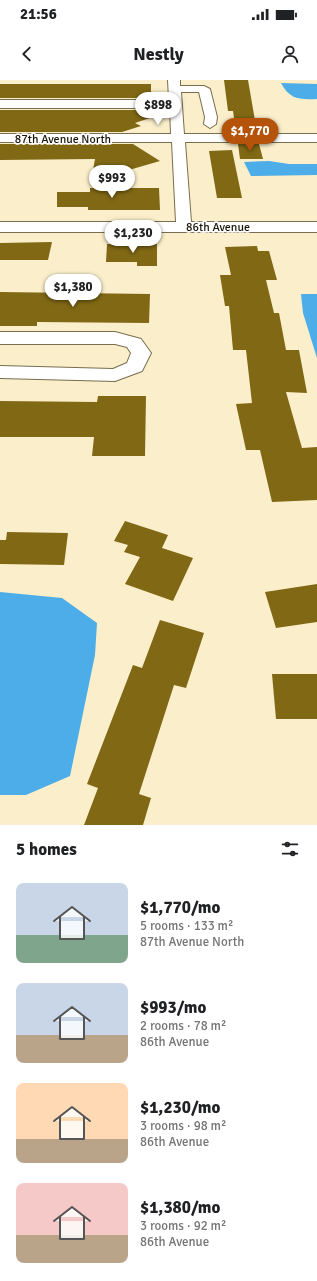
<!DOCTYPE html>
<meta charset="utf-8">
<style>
body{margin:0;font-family:Signika,sans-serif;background:#f2f2f2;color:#202124;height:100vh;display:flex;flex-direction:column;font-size:15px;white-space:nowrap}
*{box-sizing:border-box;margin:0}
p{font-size:13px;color:#757577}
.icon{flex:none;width:22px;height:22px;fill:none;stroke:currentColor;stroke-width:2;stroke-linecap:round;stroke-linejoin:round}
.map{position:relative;height:745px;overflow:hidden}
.details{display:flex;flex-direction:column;background:#fff;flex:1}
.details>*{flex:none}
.price{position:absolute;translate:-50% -34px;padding:0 9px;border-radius:14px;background:#fff;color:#222;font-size:13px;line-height:26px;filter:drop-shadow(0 1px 2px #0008)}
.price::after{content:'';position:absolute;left:50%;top:24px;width:12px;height:9px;margin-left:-6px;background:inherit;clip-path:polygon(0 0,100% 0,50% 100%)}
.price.current{background:#b45309;color:#fff}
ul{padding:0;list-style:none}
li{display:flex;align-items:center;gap:12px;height:100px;padding:0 16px}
li span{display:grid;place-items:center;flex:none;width:112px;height:80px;border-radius:8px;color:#555}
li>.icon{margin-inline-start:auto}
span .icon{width:48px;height:48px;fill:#fffc;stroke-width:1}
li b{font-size:17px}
h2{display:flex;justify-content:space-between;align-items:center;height:48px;padding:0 16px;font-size:17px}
.status{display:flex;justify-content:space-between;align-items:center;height:28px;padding:0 20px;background:#fff;direction:ltr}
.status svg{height:11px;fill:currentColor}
header{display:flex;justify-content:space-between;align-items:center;height:52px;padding:0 16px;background:#fff;font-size:18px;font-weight:700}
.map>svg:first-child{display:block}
.water{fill:#4cade9}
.building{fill:#806814}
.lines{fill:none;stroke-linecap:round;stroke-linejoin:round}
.minor-casing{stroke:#786d4e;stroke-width:2}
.minor{fill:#fff;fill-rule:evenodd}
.labels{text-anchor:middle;stroke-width:3.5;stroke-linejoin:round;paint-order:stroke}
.far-street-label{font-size:12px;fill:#1b170a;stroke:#fff}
</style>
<div class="status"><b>21:56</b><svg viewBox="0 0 49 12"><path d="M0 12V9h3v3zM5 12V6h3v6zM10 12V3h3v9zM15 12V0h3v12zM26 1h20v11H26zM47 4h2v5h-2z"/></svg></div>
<header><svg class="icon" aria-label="back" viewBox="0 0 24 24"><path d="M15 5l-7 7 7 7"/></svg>Nestly<svg class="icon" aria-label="person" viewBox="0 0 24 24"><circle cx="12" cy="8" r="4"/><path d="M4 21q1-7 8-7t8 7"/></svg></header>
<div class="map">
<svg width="317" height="745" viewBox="0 0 317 745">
<rect width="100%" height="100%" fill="#fbefcb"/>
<g class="water">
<path d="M281,3L317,4V19C300,20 289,19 281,3Z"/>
<path d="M269,81L289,84H317V95L251,96L244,82Z"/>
<path d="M301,214H317V278L303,233Z"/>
<path d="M0,512L62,518L97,543L95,575L70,696L26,715H0Z"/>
</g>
<g class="building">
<path d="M224,0H248L257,52H236L233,31H228Z"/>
<rect x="0" y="4" width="151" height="14"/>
<path d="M0,30H150V38L135,43L141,46L122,52H0Z"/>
<path d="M0,64H133L160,81L91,101L95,79L0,80Z"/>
<path d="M238,64H259L263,79H240Z"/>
<path d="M232,70L242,118H217L209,71Z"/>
<path d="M90,108H159L160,130H88V127H57V112H90Z"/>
<path d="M52,162L48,180H0V163Z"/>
<path d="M107,164H157V186H137V182H106Z"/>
<path d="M257,166L258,171H269L277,200H266L274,233H279L286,270H299L307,313L286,312L302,368L317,367V420L272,422L260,370H246L236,324L252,323L246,270H233L229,226H225L220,195H231L225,167Z"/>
<path d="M0,212L150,214L149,243L37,242V246H0Z"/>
<path d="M98,316H146L145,376H92L94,357H0V321L97,322Z"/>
<path d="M125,441L168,455L162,468L193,478L173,521L125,504L140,477L124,472L128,465L114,461Z"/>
<path d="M7,452L68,453L64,485L0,484V460H6Z"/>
<path d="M317,504V542L276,548L265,512Z"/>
<path d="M160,540L204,553L186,608L174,605L139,714L151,718L143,745H84L98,708L87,704L133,585L142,588Z"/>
<path d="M272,594H317V639H276Z"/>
</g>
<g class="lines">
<defs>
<g id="minor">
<path d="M168,0H180V6H204L210,9L217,37L216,44L210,48L204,44L205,37L199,12H181L184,54H317V62H185L191,142H317V152H0V142H176L172,62H0V54H171L170,28H0V20H169Z"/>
<path d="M0,252H115L141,259L151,273L142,291L115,301L0,298V286L113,289L127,283L131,273L127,267L115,264H0Z"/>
</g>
</defs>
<use href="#minor" class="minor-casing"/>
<use href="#minor" class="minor"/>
</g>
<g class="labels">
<g class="far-street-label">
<text x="63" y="63">87th Avenue North</text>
<text x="218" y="151">86th Avenue</text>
</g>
</g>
</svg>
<b class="price" style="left:158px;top:46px">$898</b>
<b class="price current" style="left:250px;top:72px">$1,770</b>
<b class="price" style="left:112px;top:119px">$993</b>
<b class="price" style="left:133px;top:174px">$1,230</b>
<b class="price" style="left:73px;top:228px">$1,380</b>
</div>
<section class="details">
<h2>5 homes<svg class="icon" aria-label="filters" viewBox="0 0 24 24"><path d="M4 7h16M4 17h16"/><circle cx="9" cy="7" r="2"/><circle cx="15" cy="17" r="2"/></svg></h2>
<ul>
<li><span style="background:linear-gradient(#c9d6e8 65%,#7fa58c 0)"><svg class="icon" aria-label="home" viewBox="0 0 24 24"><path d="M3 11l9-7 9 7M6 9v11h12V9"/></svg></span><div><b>$1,770/mo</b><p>5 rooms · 133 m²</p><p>87th Avenue North</p></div></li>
<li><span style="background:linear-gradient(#c9d6e8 65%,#b9a48a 0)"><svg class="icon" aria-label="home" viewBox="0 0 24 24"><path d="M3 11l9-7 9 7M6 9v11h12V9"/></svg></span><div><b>$993/mo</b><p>2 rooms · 78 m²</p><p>86th Avenue</p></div></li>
<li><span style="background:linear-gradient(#ffd9b3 70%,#b9a48a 0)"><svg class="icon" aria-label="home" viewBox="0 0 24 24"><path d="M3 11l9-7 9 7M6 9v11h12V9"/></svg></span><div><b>$1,230/mo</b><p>3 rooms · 98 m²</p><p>86th Avenue</p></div></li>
<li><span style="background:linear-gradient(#f6c9c9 65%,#b9a48a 0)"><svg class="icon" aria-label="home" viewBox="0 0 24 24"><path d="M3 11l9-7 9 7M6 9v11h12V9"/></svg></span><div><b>$1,380/mo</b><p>3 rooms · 92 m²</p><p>86th Avenue</p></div></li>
</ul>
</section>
